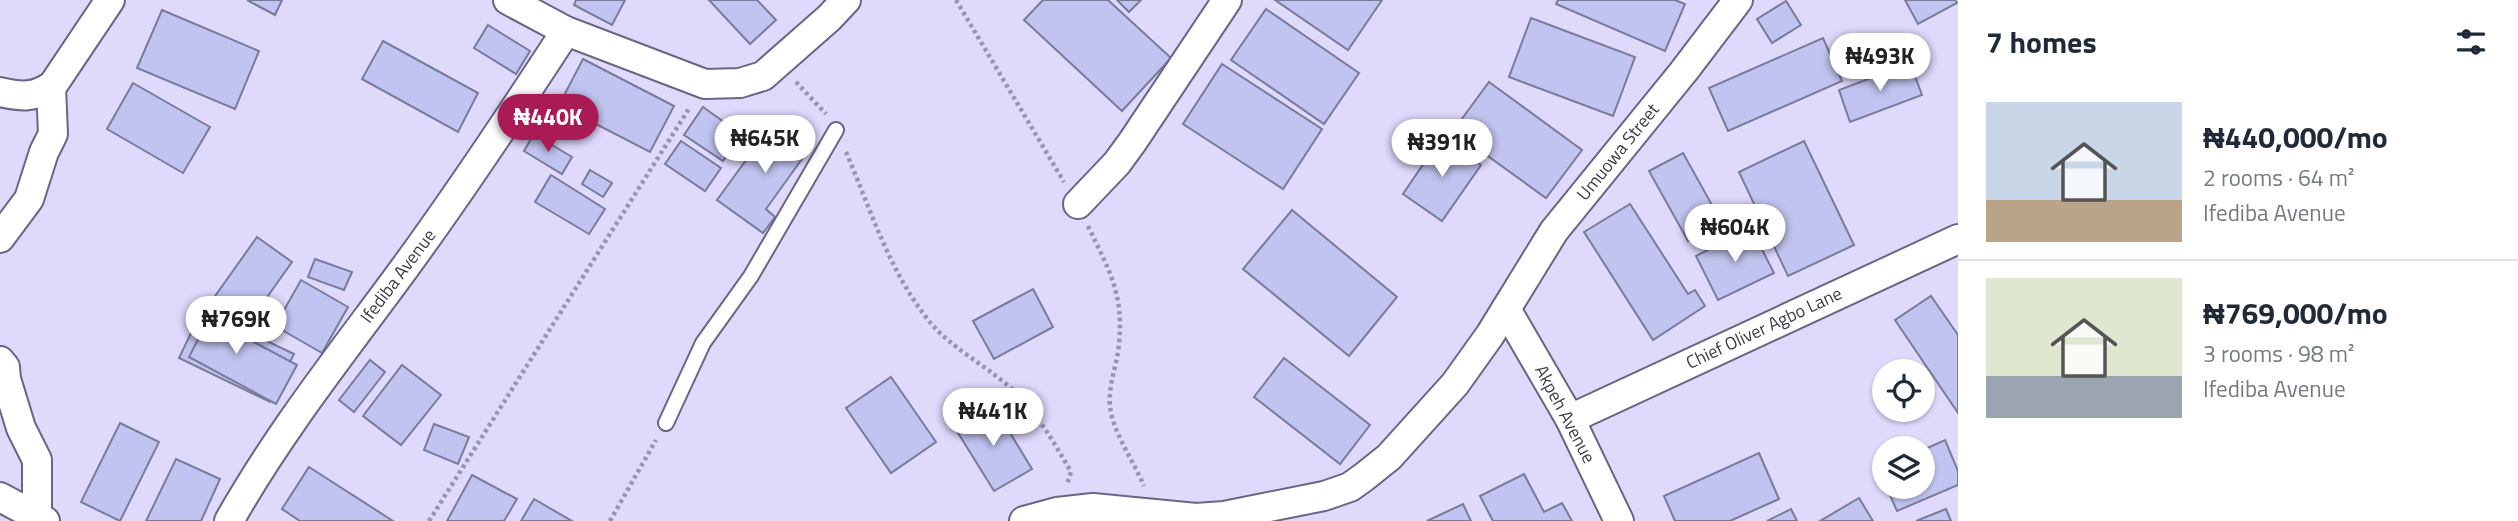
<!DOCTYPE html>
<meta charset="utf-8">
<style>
body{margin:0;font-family:"Titillium Web",sans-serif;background:#f2f2f3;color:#1f2937;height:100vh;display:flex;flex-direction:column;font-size:26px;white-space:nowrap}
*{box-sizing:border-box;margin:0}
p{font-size:23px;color:#747a83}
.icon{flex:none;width:38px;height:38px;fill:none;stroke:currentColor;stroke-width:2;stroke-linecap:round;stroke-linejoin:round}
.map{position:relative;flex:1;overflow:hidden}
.drawer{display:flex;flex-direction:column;background:#fff;width:560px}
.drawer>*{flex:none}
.buttons{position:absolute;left:1872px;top:359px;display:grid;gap:14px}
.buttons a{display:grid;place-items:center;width:63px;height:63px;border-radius:50%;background:#fff;box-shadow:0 2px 5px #0004;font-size:35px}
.price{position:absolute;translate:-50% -60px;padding:0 16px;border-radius:24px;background:#fff;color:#222;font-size:23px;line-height:46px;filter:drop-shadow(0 2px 4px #0008)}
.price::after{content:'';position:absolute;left:50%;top:42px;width:21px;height:16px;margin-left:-10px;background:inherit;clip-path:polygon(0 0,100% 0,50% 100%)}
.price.current{background:#aa1a55;color:#fff}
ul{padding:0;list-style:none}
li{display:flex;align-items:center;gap:21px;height:175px;padding:0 28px}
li+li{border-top:2px solid #e0e1e3}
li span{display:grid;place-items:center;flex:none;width:196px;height:140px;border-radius:0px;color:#555}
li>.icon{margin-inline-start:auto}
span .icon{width:84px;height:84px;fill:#fffc;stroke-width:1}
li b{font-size:30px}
h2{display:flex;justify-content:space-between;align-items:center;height:84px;padding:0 28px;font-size:30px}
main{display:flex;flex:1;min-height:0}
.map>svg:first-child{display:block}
.building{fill:#c1c4f0;stroke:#797b9b;stroke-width:2}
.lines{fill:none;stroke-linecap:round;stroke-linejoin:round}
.service-casing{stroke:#6b6584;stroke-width:18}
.minor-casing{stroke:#6b6584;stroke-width:32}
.path{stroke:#9994ae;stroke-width:4.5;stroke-dasharray:3.5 3.5;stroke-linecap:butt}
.service{stroke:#fff;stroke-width:14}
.minor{stroke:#fff;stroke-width:28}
.labels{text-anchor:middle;stroke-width:6;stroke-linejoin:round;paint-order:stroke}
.street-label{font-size:18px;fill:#3c3a48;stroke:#fff}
</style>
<main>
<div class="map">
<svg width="1958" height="521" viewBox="0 0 1958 521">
<rect width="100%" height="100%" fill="#dfd9fc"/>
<g class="building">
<path d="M247,0H282L275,15Z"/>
<path d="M576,0H625L612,25L574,5Z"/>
<path d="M709,0H757L776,20L750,44Z"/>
<path d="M1043,0H1108L1171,58L1122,111L1024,20Z"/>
<path d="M1117,0H1141L1129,12Z"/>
<path d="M1275,0H1382L1348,50Z"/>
<path d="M1558,0H1675L1685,4L1665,51L1556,4Z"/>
<path d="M1905,0H1955L1957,3L1918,24Z"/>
<path d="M1786,1L1801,25L1772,43L1757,19Z"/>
<path d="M1266,9L1359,73L1324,124L1231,60Z"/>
<path d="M162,10L259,51L235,109L137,68Z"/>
<path d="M1531,18L1635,57L1613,116L1509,77Z"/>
<path d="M488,25L530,51L516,74L474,48Z"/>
<path d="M1823,38L1842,81L1728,131L1709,88Z"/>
<path d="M383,41L478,93L458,132L362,79Z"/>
<path d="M583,59L674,106L650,152L559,105Z"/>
<path d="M1910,63L1922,95L1850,122L1839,90Z"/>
<path d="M1222,64L1322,129L1283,189L1183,124Z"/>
<path d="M1489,82L1582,150L1546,198L1453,131Z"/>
<path d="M133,83L210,127L183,173L107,129Z"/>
<path d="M703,107L741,134L723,161L684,135Z"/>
<path d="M776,119L812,145L766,209L775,217L763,233L717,200Z"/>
<path d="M534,134L572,157L562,174L524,151Z"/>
<path d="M1441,138L1481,165L1442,221L1403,194Z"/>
<path d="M681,141L721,168L705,191L665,164Z"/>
<path d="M1804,141L1854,245L1788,276L1739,172Z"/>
<path d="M1683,153L1722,223L1688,241L1649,171Z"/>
<path d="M590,170L612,183L603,197L582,184Z"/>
<path d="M551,175L605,209L589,234L535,202Z"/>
<path d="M1630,204L1688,294L1695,290L1705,306L1653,340L1584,232Z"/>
<path d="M1292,210L1397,297L1349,356L1243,269Z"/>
<path d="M1751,228L1774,273L1718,300L1696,256Z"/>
<path d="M257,237L292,262L248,324L213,299Z"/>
<path d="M315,259L352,272L344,290L308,277Z"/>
<path d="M301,280L348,307L322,353L275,326Z"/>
<path d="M1033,289L1053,327L994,359L973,321Z"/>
<path d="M1931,296L1958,335V413L1895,320Z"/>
<path d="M202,310L294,354L270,402L179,358Z"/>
<path d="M209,318L297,365L276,404L189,357Z"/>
<path d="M1284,358L1370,425L1340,464L1254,397Z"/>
<path d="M370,360L385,372L354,412L339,400Z"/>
<path d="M402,365L441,395L401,445L363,416Z"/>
<path d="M891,377L936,442L891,473L846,408Z"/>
<path d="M993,405L1032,469L994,491L955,428Z"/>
<path d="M120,423L159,442L120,521L81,502Z"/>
<path d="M434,424L469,437L458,464L424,450Z"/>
<path d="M1945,440L1958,471V485L1897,511L1886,486H1923V450Z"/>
<path d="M1759,453L1779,499L1730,521H1675L1664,496Z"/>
<path d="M176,459L220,479L201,521H146Z"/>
<path d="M1885,466V483L1879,469Z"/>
<path d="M309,467L393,521H300L282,509Z"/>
<path d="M1524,474L1544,512L1562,503L1572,521H1493L1480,496Z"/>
<path d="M472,475L517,499L504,521H447Z"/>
<path d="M1859,498L1873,521H1820Z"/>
<path d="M534,499L572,521H521Z"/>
<path d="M1463,504L1471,521H1427Z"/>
<path d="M1791,509L1797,521H1767Z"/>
<path d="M1946,509L1951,521H1916Z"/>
</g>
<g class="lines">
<defs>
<path id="service" d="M666,423L703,343L751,276L836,130"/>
<g id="minor">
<path d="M508,0L566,31L705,84L740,83L763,76L829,18L846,0"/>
<path d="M0,92C21,97 35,98 53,85L110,0"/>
<path d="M1078,204L1117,163L1133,141L1227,0"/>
<path d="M0,238L29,199L44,152L53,134L51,87"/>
<path d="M1506,309L1570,419L1619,521"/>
<path d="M0,361L5,367L6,379L21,428L37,460V517"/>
<path d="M1570,419L1958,239"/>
<path d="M0,497L45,521"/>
<path d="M229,521C278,434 339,357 398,277C457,197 512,114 566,31"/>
<path d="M1024,521L1057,512L1093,508L1196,518L1224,516L1324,496L1350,487L1364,477L1389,457L1455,384L1490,335L1554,231L1684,71L1738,0"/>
</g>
</defs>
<use href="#service" class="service-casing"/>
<use href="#minor" class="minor-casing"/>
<g class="path">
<path d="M956,0L1064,182"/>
<path d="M796,82L826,114"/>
<path d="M846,152C871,210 889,271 929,321C950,348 991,368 1016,393C1039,416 1055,444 1071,472L1067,484"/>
<path d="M1088,226C1109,270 1124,294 1119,344C1117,367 1106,389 1111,413C1117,439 1134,462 1144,486"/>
<path d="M429,521L690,107"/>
<path d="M610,521L656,440"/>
</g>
<use href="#service" class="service"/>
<use href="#minor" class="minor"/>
</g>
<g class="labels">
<g class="street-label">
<text transform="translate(1618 152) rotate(-51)" y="6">Umuowa Street</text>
<text transform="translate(398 276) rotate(-53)" y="6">Ifediba Avenue</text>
<text transform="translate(1764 328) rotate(-25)" y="6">Chief Oliver Agbo Lane</text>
<text transform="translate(1565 414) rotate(62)" y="6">Akpeh Avenue</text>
</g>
</g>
</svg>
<div class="buttons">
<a><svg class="icon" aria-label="locate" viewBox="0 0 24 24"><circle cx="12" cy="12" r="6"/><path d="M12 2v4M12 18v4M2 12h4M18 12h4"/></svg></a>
<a><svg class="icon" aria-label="layers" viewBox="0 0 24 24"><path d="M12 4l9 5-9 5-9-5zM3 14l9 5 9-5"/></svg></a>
</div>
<b class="price" style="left:1880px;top:93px">₦493K</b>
<b class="price current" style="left:548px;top:154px">₦440K</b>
<b class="price" style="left:765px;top:175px">₦645K</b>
<b class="price" style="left:1442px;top:179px">₦391K</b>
<b class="price" style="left:1735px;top:264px">₦604K</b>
<b class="price" style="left:236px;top:356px">₦769K</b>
<b class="price" style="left:993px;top:448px">₦441K</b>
</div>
<section class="drawer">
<h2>7 homes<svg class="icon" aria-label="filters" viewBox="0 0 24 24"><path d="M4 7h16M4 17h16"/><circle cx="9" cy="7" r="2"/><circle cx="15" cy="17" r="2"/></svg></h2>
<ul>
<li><span style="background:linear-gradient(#c9d6e8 70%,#b9a48a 0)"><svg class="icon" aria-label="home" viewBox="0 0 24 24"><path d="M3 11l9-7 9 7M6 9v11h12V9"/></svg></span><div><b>₦440,000/mo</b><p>2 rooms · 64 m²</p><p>Ifediba Avenue</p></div></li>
<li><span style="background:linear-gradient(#dfe7d0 70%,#9aa5b1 0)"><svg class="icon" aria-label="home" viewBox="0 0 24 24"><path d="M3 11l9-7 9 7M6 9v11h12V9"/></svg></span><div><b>₦769,000/mo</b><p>3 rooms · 98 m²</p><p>Ifediba Avenue</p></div></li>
</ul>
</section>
</main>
